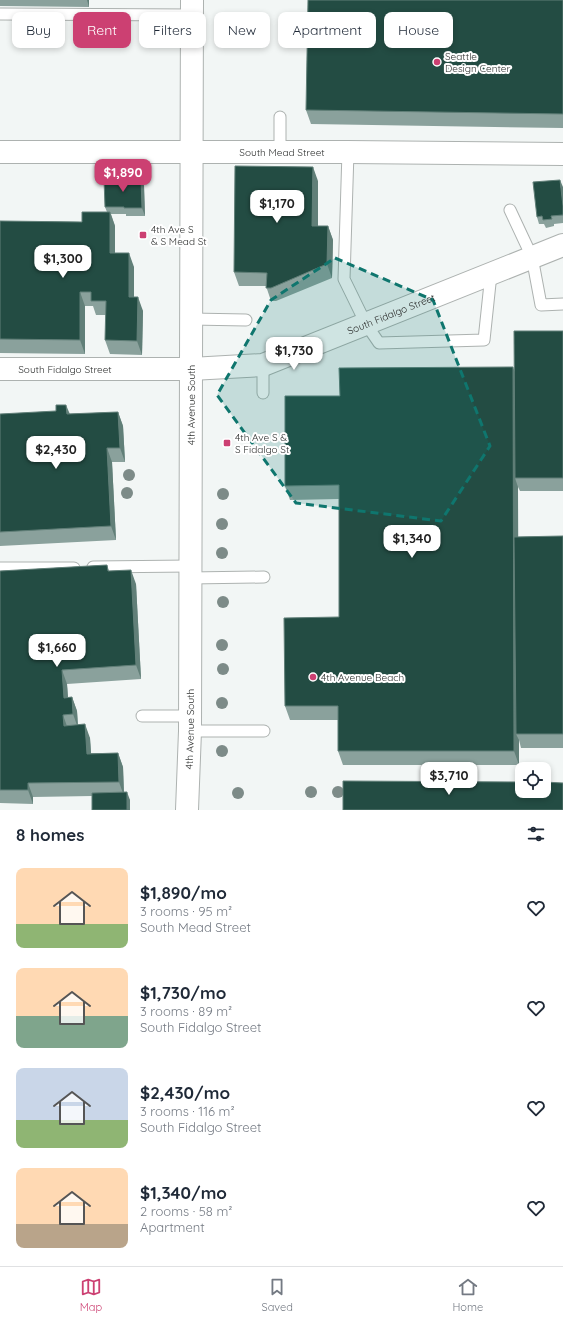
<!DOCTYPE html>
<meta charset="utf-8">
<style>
body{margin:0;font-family:Quicksand,sans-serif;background:#f2f2f3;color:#1f2937;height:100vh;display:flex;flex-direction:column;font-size:15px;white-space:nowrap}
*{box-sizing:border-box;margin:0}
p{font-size:13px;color:#747a83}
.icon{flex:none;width:22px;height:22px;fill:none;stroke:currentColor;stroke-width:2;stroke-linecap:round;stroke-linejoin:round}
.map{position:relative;height:810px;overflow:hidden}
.panel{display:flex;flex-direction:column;background:#fff;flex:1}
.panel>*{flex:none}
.banner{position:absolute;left:12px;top:12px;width:539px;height:36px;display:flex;gap:8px}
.buttons{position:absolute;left:515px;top:762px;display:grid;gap:8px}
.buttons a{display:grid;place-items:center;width:36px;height:36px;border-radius:8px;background:#fff;box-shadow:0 2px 6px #0003;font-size:20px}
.price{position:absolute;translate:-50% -34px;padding:0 9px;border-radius:8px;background:#fff;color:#222;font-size:13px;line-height:26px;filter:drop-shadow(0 1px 2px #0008)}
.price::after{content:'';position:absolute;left:50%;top:24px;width:12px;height:9px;margin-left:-6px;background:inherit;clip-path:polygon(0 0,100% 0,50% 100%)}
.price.active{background:#cc4072;color:#fff}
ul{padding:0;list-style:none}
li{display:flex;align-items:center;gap:12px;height:100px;padding:0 16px}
li span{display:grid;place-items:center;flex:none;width:112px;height:80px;border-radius:8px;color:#555}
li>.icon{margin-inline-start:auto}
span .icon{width:48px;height:48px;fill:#fffc;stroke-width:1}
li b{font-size:17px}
h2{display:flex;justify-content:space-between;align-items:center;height:48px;padding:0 16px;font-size:17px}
.tag{padding:0 14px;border-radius:8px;background:#fff;box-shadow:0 2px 6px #0003;font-size:14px;line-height:36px}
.tag.active{background:#cc4072;color:#fff}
.menu{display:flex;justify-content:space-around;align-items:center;height:56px;border-top:1px solid #e0e1e3;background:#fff;font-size:11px;color:#747a83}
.menu a{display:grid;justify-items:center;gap:2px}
.menu .active{color:#cc4072}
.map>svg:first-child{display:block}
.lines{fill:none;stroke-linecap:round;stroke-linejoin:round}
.lane-casing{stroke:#adb2b0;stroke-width:13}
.street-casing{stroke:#adb2b0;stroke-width:24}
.primary-casing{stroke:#adb2b0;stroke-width:24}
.lane{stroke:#fff;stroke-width:11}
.street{stroke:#fff;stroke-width:22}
.primary{stroke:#fff;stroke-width:22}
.tree{fill:#7d8b88}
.wall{fill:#8aa19c}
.shaded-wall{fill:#617f78}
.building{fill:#234c43;stroke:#617f78}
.marked{fill:#0f766e;fill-opacity:0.2;stroke:#0f766e;stroke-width:3;stroke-dasharray:8 5;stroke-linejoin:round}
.poi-dot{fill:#cc4072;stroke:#fff;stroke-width:1.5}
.labels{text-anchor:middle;stroke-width:4;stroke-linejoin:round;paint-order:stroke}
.poi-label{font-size:10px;fill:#2d2f2e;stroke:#fff;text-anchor:start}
.street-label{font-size:10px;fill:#2d2f2e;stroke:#fff}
</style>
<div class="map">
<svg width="563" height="810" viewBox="0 0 563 810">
<rect width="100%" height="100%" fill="#f2f6f5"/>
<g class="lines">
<defs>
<g id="lane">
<path d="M0,14L192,15"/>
<path d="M280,117V152"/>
<path d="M348,152L344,279L366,324L379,343L484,340L491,274"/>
<path d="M510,210L532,257L541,305L563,304"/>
<path d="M191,319L246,320"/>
<path d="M263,365V393"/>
<path d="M93,567L190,566"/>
<path d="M0,568H74"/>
<path d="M190,578L264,577"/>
<path d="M142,716H190"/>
<path d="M190,731H264"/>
</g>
<g id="street">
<path id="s1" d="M0,152H348L563,154"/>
<path id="s2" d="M0,369H191L263,365L563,245"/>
</g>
<g id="primary">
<path id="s3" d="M187,810L190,731L192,0"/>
</g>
</defs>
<use href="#lane" class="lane-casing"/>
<use href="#street" class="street-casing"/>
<use href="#primary" class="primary-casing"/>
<use href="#lane" class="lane"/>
<use href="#street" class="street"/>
<use href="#primary" class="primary"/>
</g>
<g class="tree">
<circle cx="129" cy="475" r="6"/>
<circle cx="127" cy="493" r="6"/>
<circle cx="223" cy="494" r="6"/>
<circle cx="222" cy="524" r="6"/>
<circle cx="222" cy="553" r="6"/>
<circle cx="223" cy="602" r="6"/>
<circle cx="222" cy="645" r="6"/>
<circle cx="223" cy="669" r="6"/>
<circle cx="222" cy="703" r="6"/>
<circle cx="222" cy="751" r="6"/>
<circle cx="311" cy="792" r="6"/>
<circle cx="338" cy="792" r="6"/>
<circle cx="238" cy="793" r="6"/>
</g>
<g class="wall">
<path d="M0,0H89V7L0,6Z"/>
<path d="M563,0V128L311,124L306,110Z"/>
<path d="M141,178L144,186L145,216H126V214H111L115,226V253L134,267V297L143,311L142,355L110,354L105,340L106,315H96L93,306H85V354L0,353V221L82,222L107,212L105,207Z"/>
<path d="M318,181V226H328L333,240L332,278L276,301H271L266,286H239L234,272Z"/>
<path d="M563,187V223L554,224V226L546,228L544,224H539L537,217Z"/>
<path d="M563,331V491H520L518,487V537L563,536V748H521L519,740V765H343L338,751V720H290L285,706L339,617V499L290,500L285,486L340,396L514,372Z"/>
<path d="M118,412L123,426L125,462H112L116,540L0,546V414H70Z"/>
<path d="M107,565L109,571L136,584L141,679L67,684L68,697H72L77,711L78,725L90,738L91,753H118L123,767L124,792L130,800L92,796L33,797V804L0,803V571Z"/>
</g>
<g class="shaded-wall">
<path d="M87,0H89V7Z"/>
<path d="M313,167L318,181V240L312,226Z"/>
<path d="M141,178L144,186L145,216L142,208Z"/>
<path d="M560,180L563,187V206Z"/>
<path d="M110,212L115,226V267L110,253Z"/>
<path d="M328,226L333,240L332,278L327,264Z"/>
<path d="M129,253L134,267V311L129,297Z"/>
<path d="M80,292L85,306V354L80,340Z"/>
<path d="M138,297L143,311L142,355L137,341Z"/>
<path d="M513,367L518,381L515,478L518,487L519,734H516L519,740V765L514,751Z"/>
<path d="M66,405L72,419L67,414Z"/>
<path d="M118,412L123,426L125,462L120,448Z"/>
<path d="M107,448L112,462L116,540L111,526Z"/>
<path d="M131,570L136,584L141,679L136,665Z"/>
<path d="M62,670L67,684L69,712L64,698Z"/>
<path d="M72,697L77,711L78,728L73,714Z"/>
<path d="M63,715L68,729L64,726Z"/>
<path d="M85,724L90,738L92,767L87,754Z"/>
<path d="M118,753L123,767L124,796L119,782Z"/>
<path d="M28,783L33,797V804L28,790Z"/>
<path d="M127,792L130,800V810H127Z"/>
</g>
<g class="building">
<path d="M308,0H563V114L306,110Z"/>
<path d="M235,166L313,167L312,226H328L327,264L271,288H266L267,273L234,272Z"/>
<path d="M141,178L142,208H124V207H105L104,179Z"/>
<path d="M560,180L563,206V215L551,216L552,219L543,220L542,216L537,217L533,182Z"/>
<path d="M82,212H110V253H129V297H138L137,341L105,340L106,301H91V292H80V340L0,339V221L82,222Z"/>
<path d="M514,331H563V478H515Z"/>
<path d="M513,367L514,751H338V706H285L284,618L339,617V485L285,486V396H340L339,368Z"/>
<path d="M56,405H66L67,414L118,412L120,448H107L111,526L0,532V414L56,411Z"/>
<path d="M563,536V734H516L514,537Z"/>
<path d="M107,565L108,571L131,570L136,665L62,670L64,698L72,697L73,714L63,715L64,726L85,724L87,754L118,753L119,782L28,783V790H0V571Z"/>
<path d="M343,781L522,782V791H544V782L563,783V810H343Z"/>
<path d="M127,792V810H92V793Z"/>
</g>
<path class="marked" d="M335,258L433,300L490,446L441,521L296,503L217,395L271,300Z"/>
<g class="poi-dot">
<circle cx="437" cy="62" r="4"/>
<rect x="139" y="231" width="8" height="8" rx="2"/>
<rect x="223" y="439" width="8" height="8" rx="2"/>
<circle cx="313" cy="677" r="4"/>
</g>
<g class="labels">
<g class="poi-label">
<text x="445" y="60">Seattle<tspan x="445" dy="12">Design Center</tspan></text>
<text x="151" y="233">4th Ave S<tspan x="151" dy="12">&amp; S Mead St</tspan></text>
<text x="235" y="441">4th Ave S &amp;<tspan x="235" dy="12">S Fidalgo St</tspan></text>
<text x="321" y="681">4th Avenue Beach</text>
</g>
<g class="street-label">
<text dy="4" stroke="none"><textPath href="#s1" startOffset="282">South Mead Street</textPath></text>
<text dy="4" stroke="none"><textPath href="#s2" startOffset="401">South Fidalgo Street</textPath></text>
<text dy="4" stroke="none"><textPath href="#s2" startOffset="65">South Fidalgo Street</textPath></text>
<text dy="4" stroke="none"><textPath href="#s3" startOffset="405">4th Avenue South</textPath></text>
<text dy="4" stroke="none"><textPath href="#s3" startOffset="81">4th Avenue South</textPath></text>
</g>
</g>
</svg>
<div class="buttons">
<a><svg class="icon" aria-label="locate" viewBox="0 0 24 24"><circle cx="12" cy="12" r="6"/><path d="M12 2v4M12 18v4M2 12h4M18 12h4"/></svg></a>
</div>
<b class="price active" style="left:123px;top:193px">$1,890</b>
<b class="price" style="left:277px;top:224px">$1,170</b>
<b class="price" style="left:63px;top:279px">$1,300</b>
<b class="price" style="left:294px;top:371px">$1,730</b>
<b class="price" style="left:56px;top:470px">$2,430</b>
<b class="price" style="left:412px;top:559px">$1,340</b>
<b class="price" style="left:57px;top:668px">$1,660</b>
<b class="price" style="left:449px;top:796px">$3,710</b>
<div class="banner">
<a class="tag">Buy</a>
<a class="tag active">Rent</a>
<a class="tag">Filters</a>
<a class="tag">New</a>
<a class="tag">Apartment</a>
<a class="tag">House</a>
</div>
</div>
<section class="panel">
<h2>8 homes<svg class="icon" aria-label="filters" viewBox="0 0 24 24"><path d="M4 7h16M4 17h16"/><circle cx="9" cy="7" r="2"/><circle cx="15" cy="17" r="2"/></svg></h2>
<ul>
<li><span style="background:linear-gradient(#ffd9b3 70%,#8fb573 0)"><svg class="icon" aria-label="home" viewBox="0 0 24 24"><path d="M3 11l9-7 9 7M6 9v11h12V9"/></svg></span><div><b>$1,890/mo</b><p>3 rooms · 95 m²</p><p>South Mead Street</p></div><svg class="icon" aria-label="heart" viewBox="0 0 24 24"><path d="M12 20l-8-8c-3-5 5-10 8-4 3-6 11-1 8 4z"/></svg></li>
<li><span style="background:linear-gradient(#ffd9b3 60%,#7fa58c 0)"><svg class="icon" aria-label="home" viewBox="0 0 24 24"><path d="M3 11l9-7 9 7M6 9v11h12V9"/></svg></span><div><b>$1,730/mo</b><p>3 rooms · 89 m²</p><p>South Fidalgo Street</p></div><svg class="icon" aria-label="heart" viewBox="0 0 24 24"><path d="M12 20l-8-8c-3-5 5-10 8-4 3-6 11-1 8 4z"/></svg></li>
<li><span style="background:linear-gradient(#c9d6e8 65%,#8fb573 0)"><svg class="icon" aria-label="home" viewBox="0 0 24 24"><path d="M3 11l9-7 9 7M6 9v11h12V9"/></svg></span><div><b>$2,430/mo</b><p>3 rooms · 116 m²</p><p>South Fidalgo Street</p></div><svg class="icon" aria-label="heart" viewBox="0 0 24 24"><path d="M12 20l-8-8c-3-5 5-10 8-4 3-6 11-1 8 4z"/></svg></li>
<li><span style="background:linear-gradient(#ffd9b3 70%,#b9a48a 0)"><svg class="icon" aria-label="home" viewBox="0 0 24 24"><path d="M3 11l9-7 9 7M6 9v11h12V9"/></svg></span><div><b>$1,340/mo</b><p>2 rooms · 58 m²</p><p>Apartment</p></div><svg class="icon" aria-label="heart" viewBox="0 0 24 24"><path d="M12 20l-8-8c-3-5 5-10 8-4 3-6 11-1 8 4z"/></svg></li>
</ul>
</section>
<nav class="menu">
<a class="active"><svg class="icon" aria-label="map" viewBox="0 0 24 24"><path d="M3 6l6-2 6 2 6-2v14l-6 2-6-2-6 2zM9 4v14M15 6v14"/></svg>Map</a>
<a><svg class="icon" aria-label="saved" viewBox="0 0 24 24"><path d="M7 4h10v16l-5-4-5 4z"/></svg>Saved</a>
<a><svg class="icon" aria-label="home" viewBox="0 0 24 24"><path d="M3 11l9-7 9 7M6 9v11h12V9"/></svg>Home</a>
</nav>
